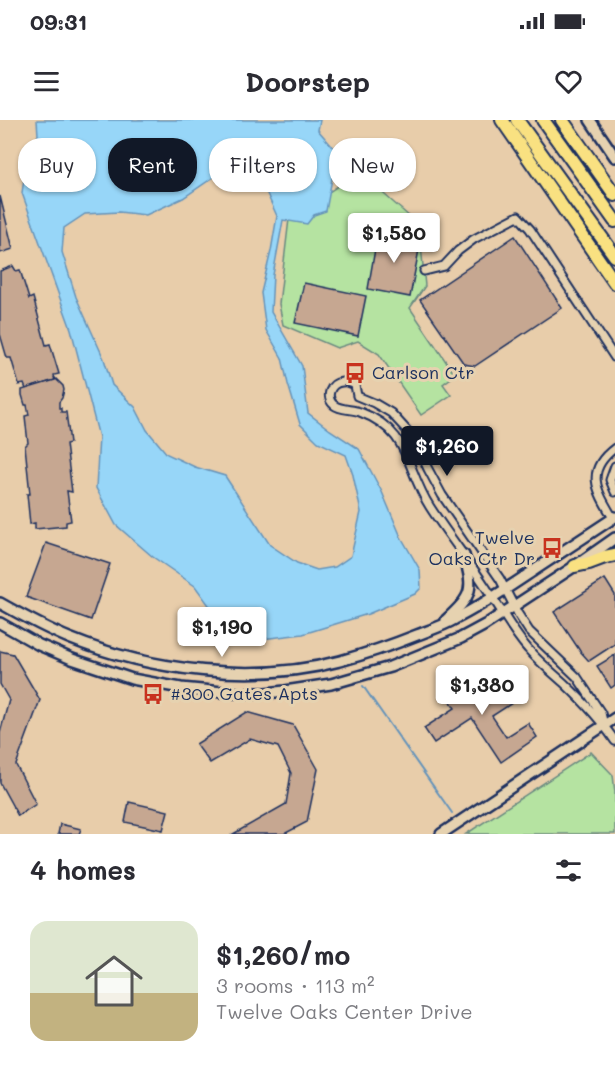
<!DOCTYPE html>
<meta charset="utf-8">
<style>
body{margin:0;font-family:Mali,sans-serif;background:#f2f2f3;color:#2b2b33;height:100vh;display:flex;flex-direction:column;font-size:22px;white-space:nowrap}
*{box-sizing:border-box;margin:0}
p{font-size:20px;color:#7c7c81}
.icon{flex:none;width:33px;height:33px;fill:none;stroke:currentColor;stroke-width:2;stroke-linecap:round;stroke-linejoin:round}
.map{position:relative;height:714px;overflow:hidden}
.sheet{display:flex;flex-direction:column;background:#fff;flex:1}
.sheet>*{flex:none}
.banner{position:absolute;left:18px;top:18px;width:579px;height:54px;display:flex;gap:12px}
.price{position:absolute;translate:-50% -51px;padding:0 14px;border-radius:6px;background:#fff;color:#222;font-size:20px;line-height:39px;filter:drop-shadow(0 2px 3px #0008)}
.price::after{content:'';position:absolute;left:50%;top:36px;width:18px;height:14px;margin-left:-9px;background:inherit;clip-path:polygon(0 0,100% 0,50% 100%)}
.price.selected{background:#111827;color:#fff}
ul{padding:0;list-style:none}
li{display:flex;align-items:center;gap:18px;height:150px;padding:0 30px}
li span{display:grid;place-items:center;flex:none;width:168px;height:120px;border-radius:18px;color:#555}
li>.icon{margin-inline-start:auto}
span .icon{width:72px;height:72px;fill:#fffc;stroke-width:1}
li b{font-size:26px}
h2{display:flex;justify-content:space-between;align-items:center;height:72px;padding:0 30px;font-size:26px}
.chip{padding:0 21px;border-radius:24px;background:#fff;box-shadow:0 2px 4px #0004;font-size:21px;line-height:54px}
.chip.selected{background:#111827;color:#fff}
.status{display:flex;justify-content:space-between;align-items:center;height:42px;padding:0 30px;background:#fff;direction:ltr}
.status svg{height:16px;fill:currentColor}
header{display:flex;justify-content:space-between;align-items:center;height:78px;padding:0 30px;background:#fff;font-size:27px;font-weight:700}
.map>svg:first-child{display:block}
.green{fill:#b5e3a1;stroke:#688980;stroke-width:1.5}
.water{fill:#97d6f8;stroke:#6593ba;stroke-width:1.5;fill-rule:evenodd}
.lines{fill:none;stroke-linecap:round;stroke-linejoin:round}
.stream{stroke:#6593ba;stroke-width:2}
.building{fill:#c6a791;stroke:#1b2f5e;stroke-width:1.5}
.street-casing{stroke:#1b2f5e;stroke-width:11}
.secondary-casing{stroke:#1b2f5e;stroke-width:14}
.highway-casing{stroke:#1b2f5e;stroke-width:16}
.street{stroke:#e6d2b0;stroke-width:7}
.secondary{stroke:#e6d2b0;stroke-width:9}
.highway{stroke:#f9e181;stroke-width:12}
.labels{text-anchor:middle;stroke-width:6;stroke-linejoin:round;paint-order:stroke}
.poi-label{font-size:18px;fill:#1b2f5e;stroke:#e6d2b0;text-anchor:start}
</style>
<div class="status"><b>09:31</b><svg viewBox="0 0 49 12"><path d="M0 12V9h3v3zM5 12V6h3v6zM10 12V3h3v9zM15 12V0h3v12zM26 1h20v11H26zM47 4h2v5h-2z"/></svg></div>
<header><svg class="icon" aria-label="menu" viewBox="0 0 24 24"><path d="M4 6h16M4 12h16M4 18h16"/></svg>Doorstep<svg class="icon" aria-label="heart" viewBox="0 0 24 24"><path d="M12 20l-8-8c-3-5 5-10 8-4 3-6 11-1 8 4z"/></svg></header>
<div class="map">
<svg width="615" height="714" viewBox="0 0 615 714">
<rect width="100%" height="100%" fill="#e8cdaa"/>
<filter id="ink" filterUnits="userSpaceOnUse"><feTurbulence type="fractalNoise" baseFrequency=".0167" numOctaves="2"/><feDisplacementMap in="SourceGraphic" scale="12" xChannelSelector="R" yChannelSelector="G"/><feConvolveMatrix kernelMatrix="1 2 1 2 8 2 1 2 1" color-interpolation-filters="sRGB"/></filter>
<g filter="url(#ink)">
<g class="green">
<path d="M359,52L419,105L425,166L410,188L455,255L443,264L451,275L421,295L379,234L358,221L337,228L283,205L279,184L289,99Z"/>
<path d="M591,632L613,655L615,673V714H466Z"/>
</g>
<path class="water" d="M37,0H320L318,10L337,32L326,91L314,95L307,104L283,100L273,155L271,192L302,246L308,293L330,310L359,329L382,372L401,417L420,450L421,468L415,474L368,494L303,514L245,521L227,510L195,466L153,437L116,405L96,368L99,317L71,209L22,73L26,45L38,15ZM242,49L263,65L277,96L271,131L261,173L266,210L282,238L288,264L300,304L318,322L346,335L353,355L361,392L351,436L335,447L317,450L297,443L270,425L225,356L195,347L167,334L147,310L135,287L112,265L104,239L76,177L62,132L64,108L85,94L119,92L146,95L183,78L214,57Z"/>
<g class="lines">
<path class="stream" d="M363,566L452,693"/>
</g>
<g class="building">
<path d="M0,76L13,129L0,133Z"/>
<path d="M378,112L421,119L410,177L368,169Z"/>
<path d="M515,116L562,188L475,246L464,244L420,180Z"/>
<path d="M13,146L16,151L20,150L29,179L33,177L46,225L50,224L59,254L54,255L55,260L26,269L24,264L19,265L11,238H7L0,214V151Z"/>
<path d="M304,163L366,176L358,216L295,203Z"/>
<path d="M54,257L63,266L64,270L62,278L59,282V288H61V292H66L70,323L66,324L72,372L67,371L71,401L66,402V406L35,409V403L30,404L27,374H30L25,326L28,323L25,296L29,295L27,285H25L22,275V270L55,260Z"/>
<path d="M46,423L110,444L91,500L26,477Z"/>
<path d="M605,459L615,475V524L589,541L580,531L554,492Z"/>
<path d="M0,531L13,534L40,580L16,645L36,684L18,696L0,663V613L9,580L0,564Z"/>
<path d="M615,535V565L611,568L597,546Z"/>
<path d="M459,553L477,581L511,558L523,576L492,596L506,617L528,603L537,617L501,642L472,598L434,623L424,608L455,588L440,565Z"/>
<path d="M247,592L293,605L318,649L307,702L284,714H233L286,684L291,653L278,627L250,619L210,643L196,624Z"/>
<path d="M129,682L168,691L163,710L125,702Z"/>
<path d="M60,704L81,709L79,714H58Z"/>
</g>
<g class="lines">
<defs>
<g id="street">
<path d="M424,151L444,146L458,131L474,119L518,96L530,109L615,238"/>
<path d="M615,346L610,360L615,372"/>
<path d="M613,398C597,371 584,351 615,328"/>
<path d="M604,605L601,593L577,557L529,511L518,494L500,459L442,375L428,349L413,317L391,293L374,283L357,276L355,265C351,263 347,261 342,262C330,263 325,277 334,285C340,290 352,289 360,292C411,311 405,348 430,387C448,415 469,441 487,469C501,489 512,511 528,529C539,542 552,552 564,563C583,581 601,600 615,621"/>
</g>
<g id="secondary">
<path d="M590,0L615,37"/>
<path d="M0,483C23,496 45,508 69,518C150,551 255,564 340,541C366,534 392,525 417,515C430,510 443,506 455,499C483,485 509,467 536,449C562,432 589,414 615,397"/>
<path d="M446,500C473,475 474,470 464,435"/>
<path d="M0,503L39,525L72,539L132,559L181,568L233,573H266L285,571L331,564L390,547L461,518L485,505L575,446L615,418"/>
<path d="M441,714L615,598"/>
</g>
<g id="highway">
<path d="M502,0L615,163"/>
<path d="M517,0L615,136"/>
<path d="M543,0L615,101"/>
<path d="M562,0L615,75"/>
<path d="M575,446L589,443L605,437L615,435"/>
</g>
</defs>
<use href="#street" class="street-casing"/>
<use href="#secondary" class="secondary-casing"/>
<use href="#highway" class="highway-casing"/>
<use href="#street" class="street"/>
<use href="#secondary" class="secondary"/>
<use href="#highway" class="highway"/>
</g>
</g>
<defs>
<symbol id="bus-bare" viewBox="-9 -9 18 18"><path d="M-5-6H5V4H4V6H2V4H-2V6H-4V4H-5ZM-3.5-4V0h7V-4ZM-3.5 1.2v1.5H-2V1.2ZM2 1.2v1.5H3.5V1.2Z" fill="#c8321e" stroke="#e6d2b0" stroke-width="2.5" paint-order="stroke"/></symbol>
</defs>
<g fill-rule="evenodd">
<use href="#bus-bare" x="340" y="238" width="30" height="30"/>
<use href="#bus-bare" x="537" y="413" width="30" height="30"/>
<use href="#bus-bare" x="138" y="559" width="30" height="30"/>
</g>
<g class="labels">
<g class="poi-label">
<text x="372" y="259">Carlson Ctr</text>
<text x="535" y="424" text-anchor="end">Twelve<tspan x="535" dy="21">Oaks Ctr Dr</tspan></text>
<text x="170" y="580">#300 Gates Apts</text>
</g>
</g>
</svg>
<b class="price" style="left:394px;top:144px">$1,580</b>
<b class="price selected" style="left:447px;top:357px">$1,260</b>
<b class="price" style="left:222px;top:538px">$1,190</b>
<b class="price" style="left:482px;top:596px">$1,380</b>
<div class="banner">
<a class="chip">Buy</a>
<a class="chip selected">Rent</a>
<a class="chip">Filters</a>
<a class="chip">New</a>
</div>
</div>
<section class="sheet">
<h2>4 homes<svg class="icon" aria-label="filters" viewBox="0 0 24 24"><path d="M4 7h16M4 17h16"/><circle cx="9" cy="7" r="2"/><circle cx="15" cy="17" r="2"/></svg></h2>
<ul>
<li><span style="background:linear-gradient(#dfe7d0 60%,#c2b280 0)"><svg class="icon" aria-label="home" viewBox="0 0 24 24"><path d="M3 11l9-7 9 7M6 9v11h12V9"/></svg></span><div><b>$1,260/mo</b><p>3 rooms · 113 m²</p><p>Twelve Oaks Center Drive</p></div></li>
</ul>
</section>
